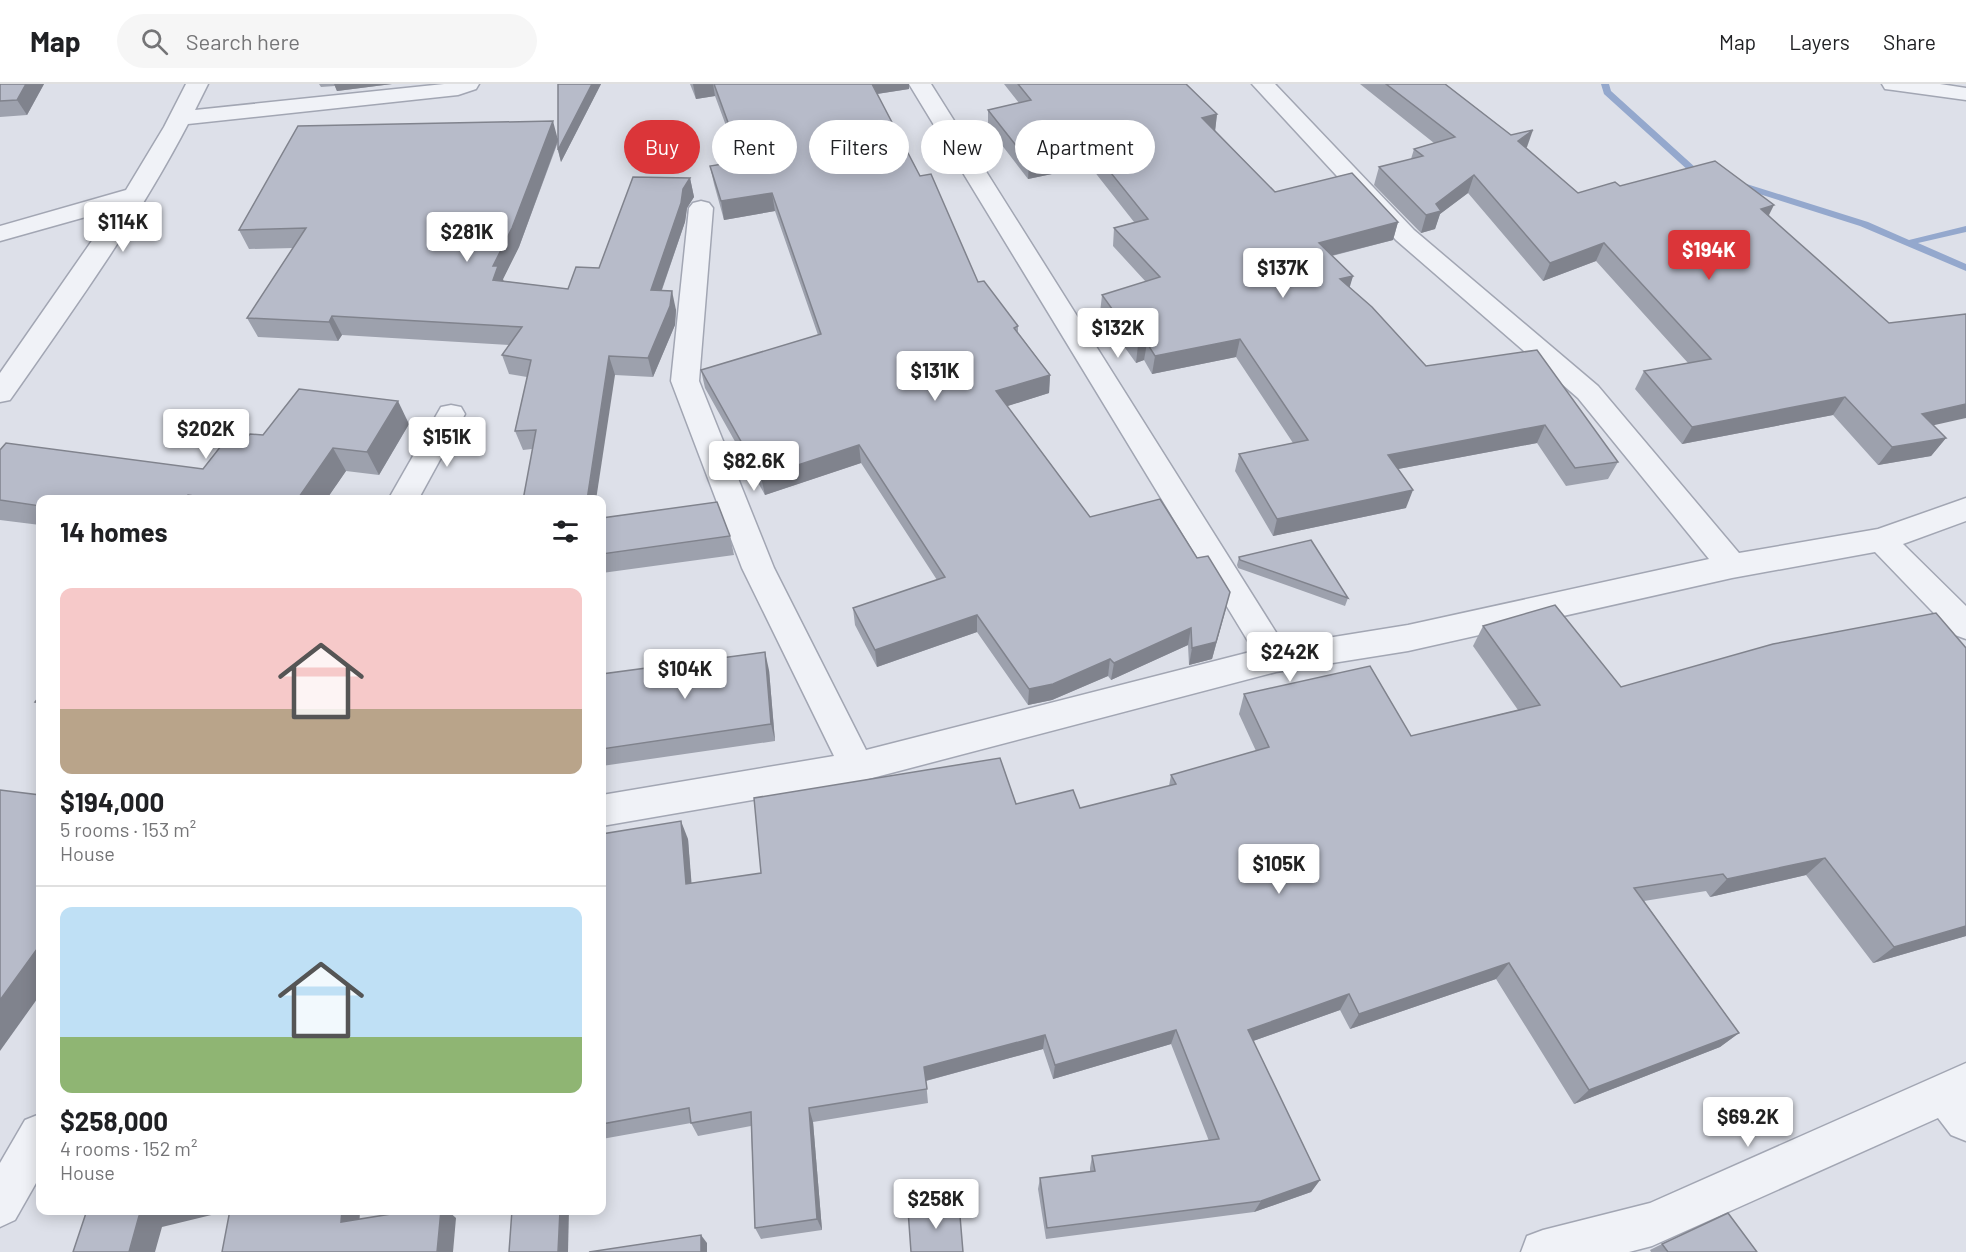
<!DOCTYPE html>
<meta charset="utf-8">
<style>
body{margin:0;font-family:Barlow,sans-serif;background:#f6f6f6;color:#202124;height:100vh;display:flex;flex-direction:column;font-size:22px;white-space:nowrap}
*{box-sizing:border-box;margin:0}
p{font-size:20px;color:#757577}
.icon{flex:none;width:33px;height:33px;fill:none;stroke:currentColor;stroke-width:2;stroke-linecap:round;stroke-linejoin:round}
.map{position:relative;flex:1;overflow:hidden}
.sheet{position:absolute;left:36px;top:411px;width:570px;height:720px;display:flex;flex-direction:column;background:#fff;border-radius:12px;box-shadow:0 3px 15px #0003}
.sheet>*{flex:none}
.guide{position:absolute;left:624px;top:36px;width:570px;height:54px;display:flex;gap:12px}
.price{position:absolute;translate:-50% -51px;padding:0 14px;border-radius:6px;background:#fff;color:#222;font-size:20px;line-height:39px;filter:drop-shadow(0 2px 3px #0008)}
.price::after{content:'';position:absolute;left:50%;top:36px;width:18px;height:14px;margin-left:-9px;background:inherit;clip-path:polygon(0 0,100% 0,50% 100%)}
.price.selected{background:#db3539;color:#fff}
ul{padding:0;list-style:none}
li{display:grid;align-content:center;gap:12px;height:318px;padding:0 24px}
li+li{border-top:2px solid #e0e0e0}
li span{display:grid;place-items:center;height:186px;border-radius:12px;color:#555}
li>.icon{margin-inline-start:auto}
span .icon{width:108px;height:108px;fill:#fffc;stroke-width:1}
li b{font-size:26px}
h2{display:flex;justify-content:space-between;align-items:center;height:72px;padding:0 24px;font-size:26px}
.tag{padding:0 21px;border-radius:27px;background:#fff;box-shadow:0 3px 15px #0003;font-size:21px;line-height:54px}
.tag.selected{background:#db3539;color:#fff}
header{display:flex;align-items:center;gap:36px;box-sizing:border-box;height:84px;padding:0 30px;background:#fff;border-bottom:2px solid #e0e0e0}
header strong{font-size:28px}
nav{display:flex;gap:33px;margin-inline-start:auto;font-size:21px}
.search{width:420px;height:54px;background:#f6f6f6;display:flex;align-items:center;gap:15px;box-sizing:border-box;padding:0 21px;border-radius:33px;color:#757577;font-size:22px}
.map>svg:first-child{display:block}
.lines{fill:none;stroke-linecap:round;stroke-linejoin:round}
.stream{fill:#94a8cd;fill-rule:evenodd}
.minor-casing{stroke:#a2a6b3;stroke-width:3}
.minor{fill:#f0f2f7;fill-rule:evenodd}
.wall{fill:#9da1ad}
.shaded-wall{fill:#80838d}
.building{fill:#b7bbc9;stroke:#80838d;stroke-width:1.5}
</style>
<header>
<strong>Map</strong>
<div class="search"><svg class="icon" aria-label="search" viewBox="0 0 24 24"><circle cx="10" cy="10" r="6"/><path d="M15 15l6 6"/></svg>Search here</div>
<nav><a>Map</a><a>Layers</a><a>Share</a></nav>
</header>
<div class="map">
<svg width="1966" height="1168" viewBox="0 0 1966 1168">
<rect width="100%" height="100%" fill="#dde0e9"/>
<g class="lines">
<g class="stream">
<path d="M1601,0H1609L1611,7L1696,84L1711,89V93L1690,88L1604,10Z"/>
<path d="M1737,97L1868,138L1909,156L1966,142V148L1918,159L1966,180V187L1860,142L1734,102L1732,100Z"/>
</g>
<defs>
<g id="minor">
<path d="M186,0H208L195,26L444,0H479L476,5L458,11L188,40C138,136 73,226 10,316L0,318V289L114,125L0,157V142L126,106L164,43Z"/>
<path d="M909,0H931L1284,561L1408,541L1709,475L1578,314L1396,156L1252,0H1275L1414,146L1598,302L1739,469L1878,445L1966,414V437L1903,460L1966,522V555L1955,551L1875,468L1732,494L1408,567L1276,588L857,698L602,742V711L834,672L742,484L671,297L689,124L693,119L701,117L709,119L713,124L699,297L774,484L866,666L1254,567Z"/>
<path d="M1882,0H1940L1966,4V16L1893,6L1885,5Z"/>
<path d="M451,321L461,323L465,330L418,416H388L441,323Z"/>
<path d="M1966,979V1057L1951,1051L1938,1034L1652,1162L1629,1168H1521L1527,1152L1543,1146L1650,1119Z"/>
<path d="M40,1030V1092L15,1136L0,1143V1079L25,1036Z"/>
</g>
</defs>
<use href="#minor" class="minor-casing"/>
<use href="#minor" class="minor"/>
</g>
<g class="wall">
<path d="M0,0H44L27,31L0,33Z"/>
<path d="M319,0H392L337,7L335,2L321,3Z"/>
<path d="M558,0H601L561,78L558,66V58L519,163L503,195V197L568,205L599,184L690,94L694,113L687,124L685,138L662,206L676,226L675,241L653,293L615,291L532,365L523,366L515,347L527,293L509,290L502,271L509,261L342,251L338,257L258,253L247,234L294,164L249,165L239,146L558,54Z"/>
<path d="M690,0H909V5L877,10L920,92L978,198L1018,242V248L1050,291L1049,309L1007,322L1090,433L1226,525L1212,575L1189,581L1188,561L1111,596L1108,592L1052,616L1028,621L977,548L877,583L855,541L853,524L937,496L861,379L765,411L705,304L701,286L818,251L775,127L724,136L714,100L710,82L739,77L715,12L696,15Z"/>
<path d="M1004,0H1186L1217,30L1215,46L1275,108L1398,138L1393,156L1332,172L1353,192L1349,203L1426,282L1618,378L1608,395L1566,402L1537,359L1398,385L1406,424L1273,452L1235,387L1239,370L1293,359L1236,273L1152,290L1144,276L1136,279L1100,229L1102,211L1146,198L1113,162L1114,144L1134,138L1090,82L1028,95L988,43V26L1019,19Z"/>
<path d="M1360,0H1445L1527,63L1526,64L1578,109L1620,102L1769,131L1933,342L1946,354L1931,372L1878,381L1833,331L1682,360L1635,305L1644,287L1688,279L1596,177L1543,197L1468,109L1440,130L1435,145L1421,149L1374,101L1379,83L1411,75L1414,65L1434,59Z"/>
<path d="M409,340L379,391L346,387L326,416H40V441L0,436V366L203,385L246,355L263,351Z"/>
<path d="M602,434L730,452L734,471L602,489Z"/>
<path d="M1239,473L1348,514L1345,522L1238,484L1237,481Z"/>
<path d="M1483,542L1621,603L1966,852L1873,879L1806,791L1710,813L1706,807L1644,817L1739,949L1720,963L1574,1020L1496,895L1350,945L1340,926L1253,957L1320,1096L1311,1108L1254,1128L1046,1155L1038,1105L1040,1094L1090,1088V1084L1092,1072L1209,1057L1171,960L1053,995L1043,965L926,997L928,1019L813,1038L822,1146L761,1155L755,1144L751,1042L698,1052L691,1039L602,1055V750L688,755L691,799L761,789L1016,720L1080,724L1169,702L1171,691L1256,667L1239,630L1244,610L1411,652L1518,626L1473,562Z"/>
<path d="M769,586L775,657L602,682V590Z"/>
<path d="M1662,1160L1757,1168H1651L1650,1166Z"/>
</g>
<g class="shaded-wall">
<path d="M26,0H44L27,31L17,16Z"/>
<path d="M334,0H392L337,7Z"/>
<path d="M592,0H601L561,78L558,66Z"/>
<path d="M693,0H713L715,12L696,15Z"/>
<path d="M869,0H909V5L870,11Z"/>
<path d="M1217,30L1215,48L1202,34Z"/>
<path d="M553,37L558,56L519,163L503,195L505,201L493,196V182Z"/>
<path d="M1533,46L1527,63L1512,75L1518,57Z"/>
<path d="M1091,64L1090,82L1028,95L1029,78Z"/>
<path d="M1474,91L1468,109L1440,130L1435,145L1421,149L1426,131L1436,120Z"/>
<path d="M690,94L694,113L687,124L685,138L655,225L651,206L683,105Z"/>
<path d="M772,109L775,127L724,136L721,117Z"/>
<path d="M1774,121L1765,139L1761,125Z"/>
<path d="M1398,138L1393,156L1314,176L1319,159Z"/>
<path d="M1604,159L1596,177L1543,197L1550,179Z"/>
<path d="M1353,192L1348,209L1340,195Z"/>
<path d="M672,207L676,226L675,241L653,293L648,274Z"/>
<path d="M332,232L342,251L338,257L329,238Z"/>
<path d="M1240,255L1236,273L1152,290L1155,272Z"/>
<path d="M1147,259L1144,276L1136,279L1138,261Z"/>
<path d="M609,272L615,291L596,416H587Z"/>
<path d="M1050,291L1049,309L995,326L996,307Z"/>
<path d="M1845,313L1833,331L1682,360L1692,343Z"/>
<path d="M398,317L409,340L379,391L367,368Z"/>
<path d="M1966,320V334L1908,347L1922,330Z"/>
<path d="M1545,341L1537,359L1382,388L1388,371Z"/>
<path d="M1946,354L1931,372L1878,381L1892,363Z"/>
<path d="M859,361L861,379L765,411L761,393Z"/>
<path d="M333,364L346,387L326,416H297Z"/>
<path d="M1413,406L1406,424L1273,452L1277,435Z"/>
<path d="M188,411L191,416H184Z"/>
<path d="M1230,508L1212,575L1189,581L1192,564Z"/>
<path d="M977,531V548L877,583L875,566Z"/>
<path d="M1191,544L1188,561L1111,596L1114,579Z"/>
<path d="M765,568L769,586L775,657L771,640Z"/>
<path d="M1110,575L1108,592L1052,616L1028,621L1029,605Z"/>
<path d="M681,737L688,755L693,817L686,800Z"/>
<path d="M1825,774L1806,791L1710,813L1727,795Z"/>
<path d="M1966,842V852L1873,879L1894,863Z"/>
<path d="M40,861V911L0,967V916Z"/>
<path d="M1509,879L1496,895L1350,945L1359,930Z"/>
<path d="M1349,910L1340,926L1242,961L1248,946Z"/>
<path d="M1176,946L1171,960L1053,995L1055,981Z"/>
<path d="M1739,949L1720,963L1574,1020L1589,1006Z"/>
<path d="M1045,951L1043,965L925,997L924,983Z"/>
<path d="M809,1024L813,1038L822,1146L817,1135Z"/>
<path d="M1320,1096L1311,1108L1254,1128L1261,1117Z"/>
<path d="M164,1126H232L162,1143L155,1168H129L139,1132Z"/>
<path d="M342,1126H360L359,1149L341,1138Z"/>
<path d="M441,1126H447L456,1134L453,1168H437Z"/>
<path d="M560,1126H569L568,1168H558Z"/>
<path d="M701,1151L707,1159V1168H701Z"/>
</g>
<g class="building">
<path d="M0,0H26L17,16L0,17Z"/>
<path d="M558,0H592L558,66Z"/>
<path d="M714,0H872L920,92L931,90L978,198L984,197L1018,242L1014,244L1050,291L996,307L1090,433L1160,415L1197,474L1208,472L1230,508L1216,558L1192,564L1191,544L1114,579L1110,575L1053,600L1029,605L977,531L875,566L853,524L945,493L859,361L761,393L701,286L821,250L772,109L721,117L710,82L742,77Z"/>
<path d="M1018,0H1186L1217,30L1202,34L1275,108L1352,89L1398,138L1319,159L1353,192L1340,195L1372,223L1426,282L1537,266L1618,378L1575,384L1545,341L1388,371L1413,406L1277,435L1239,370L1308,356L1240,255L1155,272L1147,259L1138,261L1102,211L1160,193L1114,144L1148,135L1091,64L1029,78L988,26L1031,16Z"/>
<path d="M1386,0H1445L1511,51L1533,46L1518,57L1578,109L1615,98L1620,102L1715,77L1774,121L1761,125L1889,239L1966,230V320L1922,330L1946,354L1892,363L1845,313L1692,343L1644,287L1711,275L1604,159L1550,179L1474,91L1436,120L1441,127L1426,131L1379,83L1423,72L1414,65L1455,53Z"/>
<path d="M553,37L512,144L493,182H498L493,196L568,205L576,183L599,184L633,93L690,94L683,105L681,119L651,206L672,207L670,222L648,274L609,272L587,416H523L536,346L515,347L531,276L502,271L522,243L332,232L329,238L247,234L306,144L239,146L298,42Z"/>
<path d="M299,305L398,317L367,368L333,364L297,416H220L188,411L184,416H40V422L0,416V366L6,359L203,385L228,353L246,355L250,350L263,351Z"/>
<path d="M717,418L730,452L602,470V434Z"/>
<path d="M1311,456L1348,514L1240,476L1239,473Z"/>
<path d="M1555,521L1621,603L1773,560L1936,529L1966,564V842L1894,863L1825,774L1727,795L1723,790L1634,804L1739,949L1589,1006L1509,879L1359,930L1349,910L1248,946L1320,1096L1261,1117L1047,1144L1040,1094L1095,1087L1092,1072L1219,1055L1176,946L1055,981L1045,951L924,983L927,1005L809,1024L817,1135L755,1144L751,1028L691,1039L689,1024L602,1040V750L681,737L686,800L761,789L754,714L1000,674L1016,720L1073,706L1080,724L1176,700L1171,691L1269,663L1244,610L1370,582L1411,652L1540,621L1483,542Z"/>
<path d="M765,568L771,640L602,665V590Z"/>
<path d="M40,612V619L35,618Z"/>
<path d="M0,706L40,711V861L0,916Z"/>
<path d="M959,1120L963,1168H911L908,1126Z"/>
<path d="M87,1126H164L139,1132L129,1168H73Z"/>
<path d="M230,1126H342L341,1138L416,1126H441L437,1168H222Z"/>
<path d="M512,1126H560L558,1168H509Z"/>
<path d="M1728,1129L1757,1168H1668L1662,1160Z"/>
<path d="M701,1151V1168H589Z"/>
</g>
</svg>
<b class="price" style="left:123px;top:169px">$114K</b>
<b class="price" style="left:467px;top:179px">$281K</b>
<b class="price selected" style="left:1709px;top:197px">$194K</b>
<b class="price" style="left:1283px;top:215px">$137K</b>
<b class="price" style="left:1118px;top:275px">$132K</b>
<b class="price" style="left:935px;top:318px">$131K</b>
<b class="price" style="left:206px;top:376px">$202K</b>
<b class="price" style="left:447px;top:384px">$151K</b>
<b class="price" style="left:754px;top:408px">$82.6K</b>
<b class="price" style="left:1290px;top:599px">$242K</b>
<b class="price" style="left:685px;top:616px">$104K</b>
<b class="price" style="left:1279px;top:811px">$105K</b>
<b class="price" style="left:1748px;top:1064px">$69.2K</b>
<b class="price" style="left:936px;top:1146px">$258K</b>
<div class="guide">
<a class="tag selected">Buy</a>
<a class="tag">Rent</a>
<a class="tag">Filters</a>
<a class="tag">New</a>
<a class="tag">Apartment</a>
</div>
<section class="sheet">
<h2>14 homes<svg class="icon" aria-label="filters" viewBox="0 0 24 24"><path d="M4 7h16M4 17h16"/><circle cx="9" cy="7" r="2"/><circle cx="15" cy="17" r="2"/></svg></h2>
<ul>
<li><span style="background:linear-gradient(#f6c9c9 65%,#b9a48a 0)"><svg class="icon" aria-label="home" viewBox="0 0 24 24"><path d="M3 11l9-7 9 7M6 9v11h12V9"/></svg></span><div><b>$194,000</b><p>5 rooms · 153 m²</p><p>House</p></div></li>
<li><span style="background:linear-gradient(#bfe0f5 70%,#8fb573 0)"><svg class="icon" aria-label="home" viewBox="0 0 24 24"><path d="M3 11l9-7 9 7M6 9v11h12V9"/></svg></span><div><b>$258,000</b><p>4 rooms · 152 m²</p><p>House</p></div></li>
</ul>
</section>
</div>
